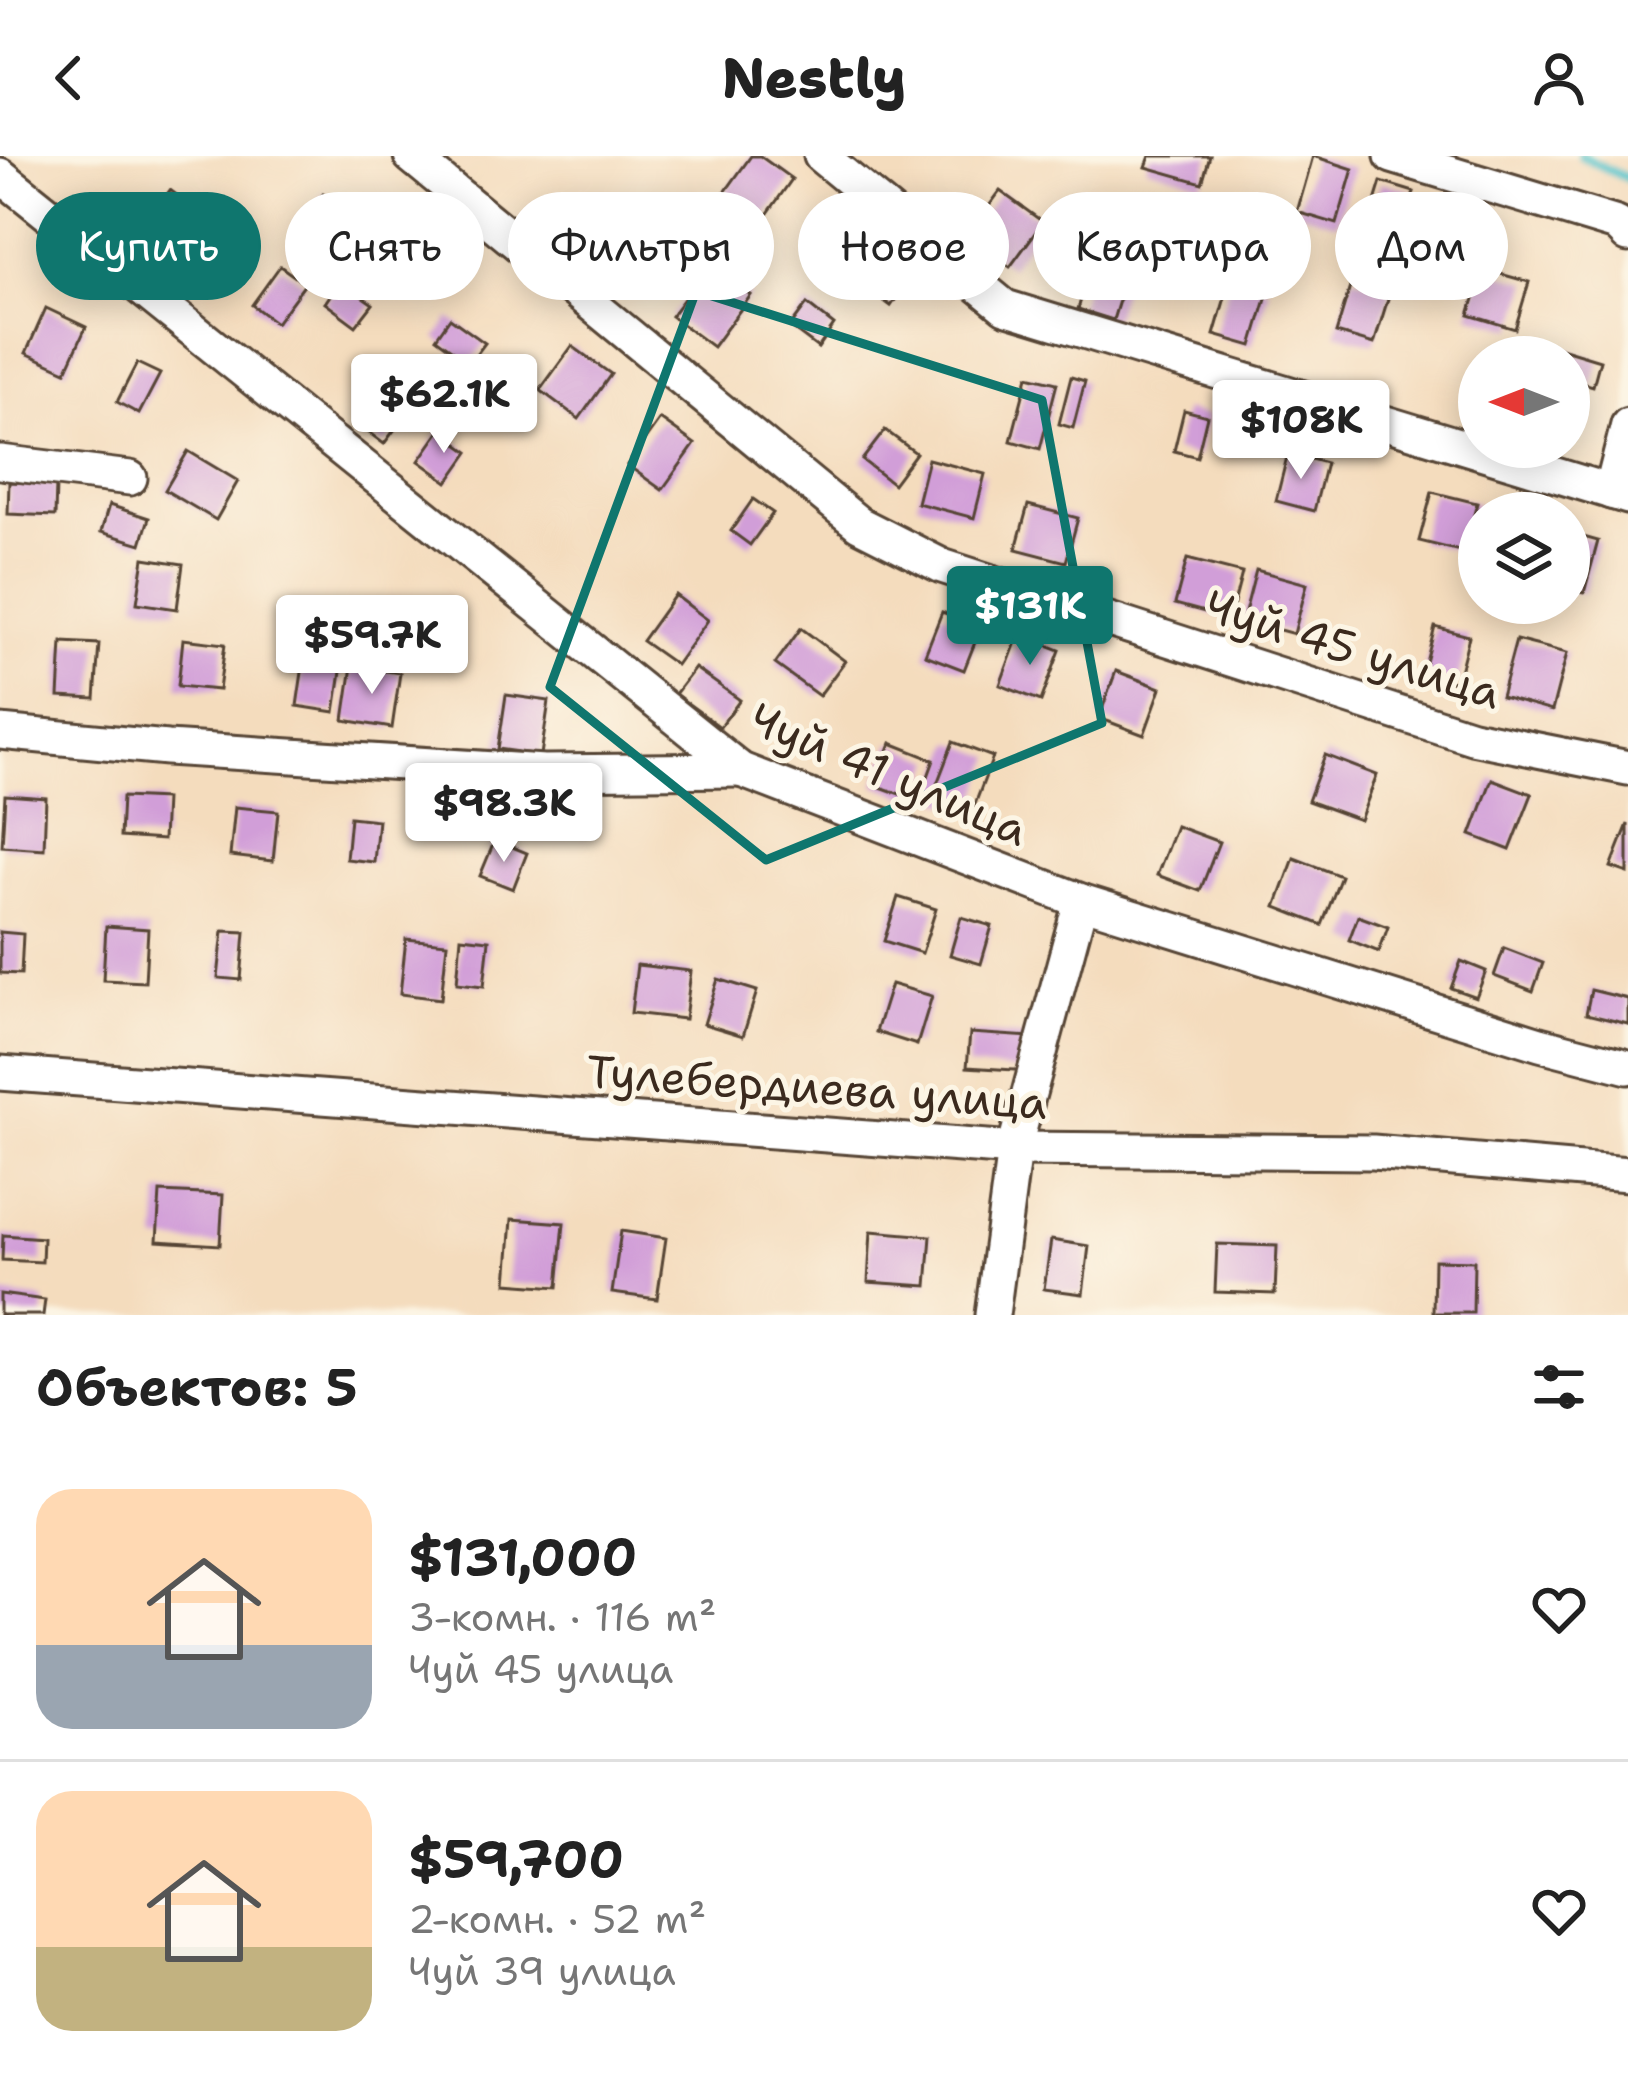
<!DOCTYPE html>
<html lang="ru">
<meta charset="utf-8">
<style>
body{margin:0;font-family:"Shantell Sans",sans-serif;background:#f2f2f2;color:#222;height:100vh;display:flex;flex-direction:column;font-size:45px;white-space:nowrap}
*{box-sizing:border-box;margin:0}
p{font-size:39px;color:#767676}
.icon{flex:none;width:66px;height:66px;fill:none;stroke:currentColor;stroke-width:2;stroke-linecap:round;stroke-linejoin:round}
.map{position:relative;height:1159px;overflow:hidden}
.drawer{display:flex;flex-direction:column;background:#fff;flex:1}
.drawer>*{flex:none}
.guide{position:absolute;left:36px;top:36px;width:1557px;height:108px;display:flex;gap:24px}
.needle{width:78px;rotate:270deg}
.buttons{position:absolute;left:1458px;top:180px;display:grid;gap:24px}
.buttons a{display:grid;place-items:center;width:132px;height:132px;border-radius:50%;background:#fff;box-shadow:0 6px 30px #0003;font-size:60px}
.price{position:absolute;translate:-50% -102px;padding:0 27px;border-radius:12px;background:#fff;color:#222;font-size:39px;line-height:78px;filter:drop-shadow(0 3px 6px #0008)}
.price::after{content:'';position:absolute;left:50%;top:72px;width:36px;height:27px;margin-left:-18px;background:inherit;clip-path:polygon(0 0,100% 0,50% 100%)}
.price.selected{background:#0f766e;color:#fff}
ul{padding:0;list-style:none}
li{display:flex;align-items:center;gap:36px;height:300px;padding:0 36px}
li+li{border-top:3px solid #e0e0e0}
li span{display:grid;place-items:center;flex:none;width:336px;height:240px;border-radius:36px;color:#555}
li>.icon{margin-inline-start:auto}
span .icon{width:144px;height:144px;fill:#fffc;stroke-width:1}
li b{font-size:51px}
h2{display:flex;justify-content:space-between;align-items:center;height:144px;padding:0 36px;font-size:51px}
.pill{padding:0 42px;border-radius:54px;background:#fff;box-shadow:0 6px 30px #0003;font-size:42px;line-height:108px}
.pill.selected{background:#0f766e;color:#fff}
header{display:flex;justify-content:space-between;align-items:center;height:156px;padding:0 36px;background:#fff;font-size:54px;font-weight:800}
.map>svg:first-child{display:block}
.lines{fill:none;stroke-linecap:round;stroke-linejoin:round}
.stream{stroke:#55c2ca;stroke-width:9}
.building{fill:#d19ed8}
.street-casing{stroke:#574536;stroke-width:39}
.street{stroke:#fff;stroke-width:33}
.marked{fill:none;stroke:#0f766e;stroke-width:9;stroke-linejoin:round}
.labels{text-anchor:middle;stroke-width:10;stroke-linejoin:round;paint-order:stroke}
.street-label{font-size:45px;fill:#3b2a1e;stroke:#fcf5e5}
</style>
<header><svg class="icon" aria-label="back" viewBox="0 0 24 24"><path d="M15 5l-7 7 7 7"/></svg>Nestly<svg class="icon" aria-label="person" viewBox="0 0 24 24"><circle cx="12" cy="8" r="4"/><path d="M4 21q1-7 8-7t8 7"/></svg></header>
<div class="map">
<svg width="1628" height="1159" viewBox="0 0 1628 1159">
<rect width="100%" height="100%" fill="#fcf5e5"/>
<filter id="ink" filterUnits="userSpaceOnUse"><feTurbulence type="fractalNoise" baseFrequency=".00833" numOctaves="2"/><feDisplacementMap in="SourceGraphic" scale="24" xChannelSelector="R" yChannelSelector="G"/><feConvolveMatrix kernelMatrix="1 2 1 2 8 2 1 2 1" color-interpolation-filters="sRGB"/></filter>
<filter id="wash" filterUnits="userSpaceOnUse"><feTurbulence type="fractalNoise" baseFrequency=".004" numOctaves="4" result="noise"/><feDisplacementMap in="SourceGraphic" scale="48" xChannelSelector="R" yChannelSelector="G"/><feGaussianBlur stdDeviation="2.7" result="paint"/><feColorMatrix in="noise" values="0 0 0 0 0 0 0 0 0 0 0 0 0 0 0 0 0 1.4 0 .05"/><feComposite in="paint" operator="in"/></filter>
<g filter="url(#wash)">
<rect width="100%" height="100%" fill="#f4dcbd"/>
<g class="lines">
<path class="stream" d="M1581,0L1628,23"/>
</g>
<g id="blocks">
<g class="building">
<path d="M751,0H760L792,23L761,67L723,39Z"/>
<path d="M1150,0H1210L1202,27L1146,11Z"/>
<path d="M1313,0L1353,13L1337,68L1297,56Z"/>
<path d="M1381,26L1414,36L1401,78L1368,68Z"/>
<path d="M170,34L204,59L175,98L141,73Z"/>
<path d="M1000,35L1043,66L1010,111L967,80Z"/>
<path d="M323,38L348,56L325,87L301,69Z"/>
<path d="M616,51L640,69L613,107L588,89Z"/>
<path d="M360,85L403,116L386,139L344,108Z"/>
<path d="M866,103L904,131L891,150L853,122Z"/>
<path d="M709,109L751,139L713,191L671,160Z"/>
<path d="M280,110L305,128L276,167L252,149Z"/>
<path d="M1483,113L1529,126L1515,173L1469,159Z"/>
<path d="M1090,114L1125,125L1113,164L1078,153Z"/>
<path d="M1231,121L1269,133L1252,190L1214,179Z"/>
<path d="M1353,121L1391,133L1374,188L1336,177Z"/>
<path d="M340,125L373,148L356,170L325,147Z"/>
<path d="M807,148L834,169L818,192L790,171Z"/>
<path d="M46,152L86,171L66,215L26,197Z"/>
<path d="M450,162L485,187L470,207L436,182Z"/>
<path d="M572,190L611,218L579,263L540,234Z"/>
<path d="M1554,190L1600,204L1593,230L1569,223V201H1551Z"/>
<path d="M137,207L160,218L139,258L117,246Z"/>
<path d="M1028,220L1057,227L1040,293L1011,285Z"/>
<path d="M1071,221L1085,225L1073,272L1059,268Z"/>
<path d="M375,240L404,261L384,288L356,267Z"/>
<path d="M1184,254L1207,260L1197,301L1174,295Z"/>
<path d="M660,263L695,288L662,334L627,309Z"/>
<path d="M885,274L916,297L893,328L862,304Z"/>
<path d="M440,275L469,296L448,326L419,305Z"/>
<path d="M188,295L238,325L216,364L165,334Z"/>
<path d="M1288,297L1326,307L1314,355L1276,345Z"/>
<path d="M928,303L985,318L974,362L917,347Z"/>
<path d="M9,326L56,328L55,360L8,358Z"/>
<path d="M1432,336L1477,347L1464,396L1419,385Z"/>
<path d="M753,343L773,357L750,389L731,375Z"/>
<path d="M109,349L149,362L141,388L101,376Z"/>
<path d="M1028,349L1078,362L1066,406L1016,393Z"/>
<path d="M1569,377L1598,385L1584,437L1569,434Z"/>
<path d="M144,402L183,408L177,453L137,447Z"/>
<path d="M1187,403L1242,417L1230,463L1175,448Z"/>
<path d="M1256,414L1307,428L1294,478L1243,464Z"/>
<path d="M675,439L708,464L676,509L642,485Z"/>
<path d="M393,445L416,449L410,487L387,484Z"/>
<path d="M942,456L981,471L964,514L925,499Z"/>
<path d="M1435,471L1469,480L1457,527L1423,518Z"/>
<path d="M801,472L845,505L819,540L775,508Z"/>
<path d="M1019,478L1060,494L1041,545L1000,529Z"/>
<path d="M183,483L225,488L219,534L178,530Z"/>
<path d="M1516,484L1567,497L1552,555L1501,541Z"/>
<path d="M62,486L99,488L95,543L59,541Z"/>
<path d="M305,496L343,502L335,556L297,550Z"/>
<path d="M352,510L400,517L392,572L344,564Z"/>
<path d="M695,512L740,544L720,571L675,538Z"/>
<path d="M1116,515L1161,532L1144,579L1099,562Z"/>
<path d="M506,539L549,545L541,599L498,593Z"/>
<path d="M953,586L993,601L972,656L932,641Z"/>
<path d="M891,587L934,604L919,645L875,629Z"/>
<path d="M1325,599L1377,619L1360,664L1308,645Z"/>
<path d="M1492,623L1532,638L1510,694L1471,679Z"/>
<path d="M5,639L46,642L44,693L2,690Z"/>
<path d="M122,641L165,643L163,684L120,681Z"/>
<path d="M235,651L278,655L273,705L230,700Z"/>
<path d="M350,661L378,664L374,706L346,703Z"/>
<path d="M1628,668V717L1611,711Z"/>
<path d="M1176,670L1219,686L1200,735L1157,719Z"/>
<path d="M495,684L527,697L513,733L480,720Z"/>
<path d="M1294,702L1341,720L1322,769L1276,751Z"/>
<path d="M898,741L936,753L922,797L884,785Z"/>
<path d="M1358,760L1388,771L1379,796L1349,784Z"/>
<path d="M961,761L992,770L981,808L950,799Z"/>
<path d="M106,770L148,773L145,826L103,824Z"/>
<path d="M223,775L245,776L241,824L218,822Z"/>
<path d="M0,776L23,778L21,818L0,817Z"/>
<path d="M461,781L489,784L484,830L457,827Z"/>
<path d="M406,783L447,787L441,843L400,838Z"/>
<path d="M1504,792L1543,807L1533,835L1494,820Z"/>
<path d="M1461,805L1486,815L1476,841L1451,832Z"/>
<path d="M637,809L691,815L685,863L631,857Z"/>
<path d="M718,823L757,835L743,880L704,868Z"/>
<path d="M891,828L932,840L917,889L876,876Z"/>
<path d="M1591,834L1628,843V868L1586,858Z"/>
<path d="M970,877L1032,881L1030,915L967,911Z"/>
<path d="M160,1036L223,1039L220,1089L157,1085Z"/>
<path d="M512,1063L564,1067L558,1131L507,1127Z"/>
<path d="M621,1075L666,1082L657,1143L612,1137Z"/>
<path d="M871,1075L931,1080L927,1130L868,1126Z"/>
<path d="M3,1079L43,1082L42,1106L2,1104Z"/>
<path d="M1051,1084L1089,1090L1083,1138L1044,1133Z"/>
<path d="M1217,1088L1277,1090L1275,1138L1215,1136Z"/>
<path d="M1434,1104L1474,1105L1473,1157H1433Z"/>
<path d="M0,1138L45,1144L43,1159H0Z"/>
</g>
</g>
</g>
<g filter="url(#ink)">
<use href="#blocks" fill-opacity="0" stroke="#574536" stroke-width="3"/>
<g class="lines">
<defs>
<g id="street">
<path d="M411,0L859,368L942,410L1472,581L1628,612"/>
<path d="M821,0L1005,151L1628,341"/>
<path d="M1392,0L1617,68L1628,79"/>
<path d="M0,19L741,614L1081,745L1540,888L1628,911"/>
<path d="M0,306L130,322"/>
<path d="M1611,336L1628,269"/>
<path d="M0,576L167,592L544,616L741,614"/>
<path d="M0,917L1014,993L1373,996L1628,1018"/>
<path d="M992,1159L1014,993L1081,745"/>
</g>
</defs>
<use href="#street" class="street-casing"/>
<use href="#street" class="street"/>
</g>
</g>
<path class="marked" d="M696,135L1042,244L1102,567L766,704L550,531Z"/>
<g class="labels">
<g class="street-label">
<text transform="translate(1353 493) rotate(17)" y="16">Чуй 45 улица</text>
<text transform="translate(889 618) rotate(23)" y="16">Чуй 41 улица</text>
<text transform="translate(817 931) rotate(4)" y="16">Тулебердиева улица</text>
</g>
</g>
</svg>
<div class="buttons">
<a><svg class="needle" viewBox="-14 -14 28 28"><path d="M0-13l5 13h-10z" fill="#e53935"/><path d="M0 13l5-13h-10z" fill="#767676"/></svg></a>
<a><svg class="icon" aria-label="layers" viewBox="0 0 24 24"><path d="M12 4l9 5-9 5-9-5zM3 14l9 5 9-5"/></svg></a>
</div>
<b class="price" style="left:444px;top:300px">$62.1K</b>
<b class="price" style="left:1301px;top:326px">$108K</b>
<b class="price selected" style="left:1030px;top:512px">$131K</b>
<b class="price" style="left:372px;top:541px">$59.7K</b>
<b class="price" style="left:504px;top:709px">$98.3K</b>
<div class="guide">
<a class="pill selected">Купить</a>
<a class="pill">Снять</a>
<a class="pill">Фильтры</a>
<a class="pill">Новое</a>
<a class="pill">Квартира</a>
<a class="pill">Дом</a>
</div>
</div>
<section class="drawer">
<h2>Объектов: 5<svg class="icon" aria-label="filters" viewBox="0 0 24 24"><path d="M4 7h16M4 17h16"/><circle cx="9" cy="7" r="2"/><circle cx="15" cy="17" r="2"/></svg></h2>
<ul>
<li><span style="background:linear-gradient(#ffd9b3 65%,#9aa5b1 0)"><svg class="icon" aria-label="home" viewBox="0 0 24 24"><path d="M3 11l9-7 9 7M6 9v11h12V9"/></svg></span><div><b>$131,000</b><p>3-комн. · 116 m²</p><p>Чуй 45 улица</p></div><svg class="icon" aria-label="heart" viewBox="0 0 24 24"><path d="M12 20l-8-8c-3-5 5-10 8-4 3-6 11-1 8 4z"/></svg></li>
<li><span style="background:linear-gradient(#ffd9b3 65%,#c2b280 0)"><svg class="icon" aria-label="home" viewBox="0 0 24 24"><path d="M3 11l9-7 9 7M6 9v11h12V9"/></svg></span><div><b>$59,700</b><p>2-комн. · 52 m²</p><p>Чуй 39 улица</p></div><svg class="icon" aria-label="heart" viewBox="0 0 24 24"><path d="M12 20l-8-8c-3-5 5-10 8-4 3-6 11-1 8 4z"/></svg></li>
</ul>
</section>
